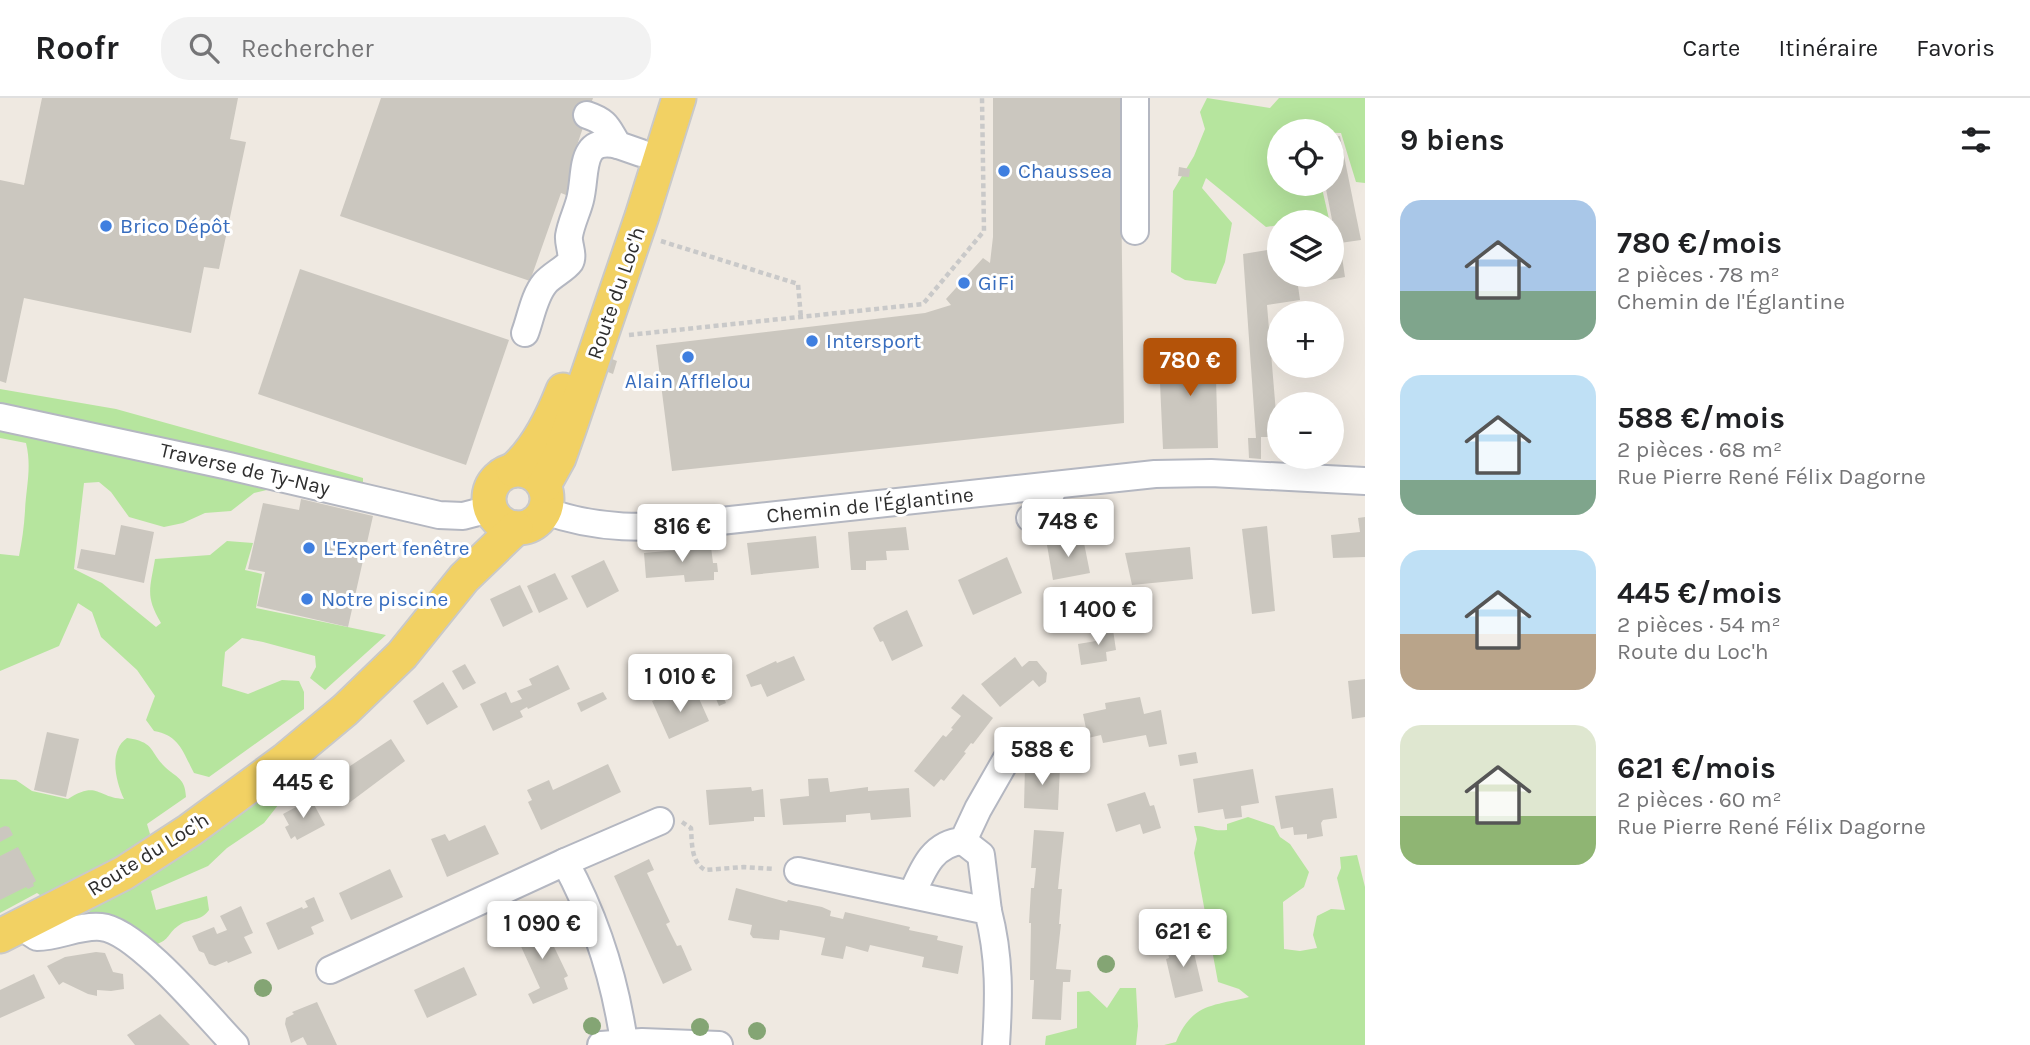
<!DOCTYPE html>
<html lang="fr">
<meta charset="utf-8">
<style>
body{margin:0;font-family:Karla,sans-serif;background:#f2f2f2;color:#202124;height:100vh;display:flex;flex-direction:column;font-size:26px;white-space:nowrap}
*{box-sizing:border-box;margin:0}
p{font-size:23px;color:#757577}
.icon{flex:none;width:38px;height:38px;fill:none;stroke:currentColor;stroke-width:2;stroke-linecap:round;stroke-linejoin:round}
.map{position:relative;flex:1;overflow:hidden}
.drawer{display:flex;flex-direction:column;background:#fff;width:665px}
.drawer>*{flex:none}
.controls{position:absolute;left:1267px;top:21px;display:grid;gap:14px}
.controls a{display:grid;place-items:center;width:77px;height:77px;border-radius:50%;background:#fff;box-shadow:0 7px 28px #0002;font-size:35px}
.price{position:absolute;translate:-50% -60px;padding:0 16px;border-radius:7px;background:#fff;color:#222;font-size:23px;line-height:46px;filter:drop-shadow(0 2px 4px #0008)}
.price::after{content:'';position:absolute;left:50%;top:42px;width:21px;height:16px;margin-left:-10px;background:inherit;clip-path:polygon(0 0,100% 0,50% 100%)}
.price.current{background:#b45309;color:#fff}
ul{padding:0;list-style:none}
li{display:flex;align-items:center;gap:21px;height:175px;padding:0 35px}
li span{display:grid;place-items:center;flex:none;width:196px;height:140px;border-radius:21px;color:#555}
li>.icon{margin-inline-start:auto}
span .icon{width:84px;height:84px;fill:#fffc;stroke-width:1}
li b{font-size:30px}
h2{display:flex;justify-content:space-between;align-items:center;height:84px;padding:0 35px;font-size:30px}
header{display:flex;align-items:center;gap:42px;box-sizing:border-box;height:98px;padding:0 35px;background:#fff;border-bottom:2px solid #e0e0e0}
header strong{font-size:33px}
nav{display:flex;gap:38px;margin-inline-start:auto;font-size:24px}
.search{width:490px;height:63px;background:#f2f2f2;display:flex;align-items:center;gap:18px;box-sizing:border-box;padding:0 24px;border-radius:28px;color:#757577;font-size:26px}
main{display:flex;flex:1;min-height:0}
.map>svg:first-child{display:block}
.green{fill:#b6e59e}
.building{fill:#cbc7bf}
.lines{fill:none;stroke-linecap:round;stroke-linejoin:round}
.minor-casing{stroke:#b4b7c1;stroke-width:30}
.major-casing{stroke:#c9c9c9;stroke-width:37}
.path{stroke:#c9c9c9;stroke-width:4.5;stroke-dasharray:5 3.5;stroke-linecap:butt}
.minor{stroke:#fff;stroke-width:26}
.major{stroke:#f2d163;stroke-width:33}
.tree{fill:#84a574}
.shop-dot{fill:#3f7fe0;stroke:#fff;stroke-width:2.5}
.labels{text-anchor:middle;stroke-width:6;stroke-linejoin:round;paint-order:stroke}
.shop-label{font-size:21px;fill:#366cbe;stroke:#fff;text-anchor:start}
.street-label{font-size:21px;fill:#2e2e2e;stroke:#fff}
</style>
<header>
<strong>Roofr</strong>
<div class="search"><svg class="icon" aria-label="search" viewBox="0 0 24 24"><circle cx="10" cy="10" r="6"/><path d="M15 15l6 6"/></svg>Rechercher</div>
<nav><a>Carte</a><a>Itinéraire</a><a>Favoris</a></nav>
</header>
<main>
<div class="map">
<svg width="1365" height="947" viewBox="0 0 1365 947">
<rect width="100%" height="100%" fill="#efe9e1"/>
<g class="green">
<path d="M1207,0L1270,10L1279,0H1365V85L1356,84L1341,35L1279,33V86H1321L1329,121L1279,124V127L1266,129L1206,80L1202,90L1232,125L1225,164L1216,186L1185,182L1171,174L1173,93L1194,58L1205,31L1200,14Z"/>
<path d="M0,291L116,311L363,380V388L271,391L254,395L231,413L205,415L183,425L164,429L129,419L111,394L99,384L84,385L74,471L102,485L156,529L161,525C145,498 150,491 155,461L210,457L227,443L253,445L245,472L262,476L256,510L386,537L325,592L310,580L316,569L315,558L263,544L242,540L225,554L222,588L248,596L282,582L299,583L304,594V611L209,679L194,675C183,654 179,637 154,633L146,622L155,598L137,572L101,539L92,514L78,505L59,548L0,573V456L19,458C22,443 24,429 25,413C26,389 32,370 26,345L0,340Z"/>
<path d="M127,640C155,644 149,653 165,669C177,680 185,680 186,699L147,726L150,736L141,749L292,671L299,674L304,681L282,702L264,725L227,750L208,768L151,793L156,812L207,798L209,812C201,824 188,820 178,828C167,836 171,841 155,847L84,811L47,802L37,795L0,815V681L16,682L32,693L68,701C98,682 97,700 124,701C116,684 108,653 127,640Z"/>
<path d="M1248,719L1274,728L1280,739L1290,746L1309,774L1304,789L1283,804L1284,851L1300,853L1317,850L1313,837L1317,818L1331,811L1345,812L1337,780L1341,770L1340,759L1357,757L1365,789V947H1164L1176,944C1192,905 1213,908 1249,899L1239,891L1218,884L1194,755L1197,741L1194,728C1208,727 1211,734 1227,732V726Z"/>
<path d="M1120,890H1136L1138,928L1136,947H1045L1046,938L1077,930V894L1089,893L1107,910Z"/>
</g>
<g class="building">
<path d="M42,0H238L230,41L246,44L219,171L204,169L191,235L24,200L6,285L0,283V82L24,87Z"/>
<path d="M381,0H593L570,68L580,72L571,99L561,95L530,183L340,118Z"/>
<path d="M993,0H1120L1124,325L672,373L656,247L925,215L951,207L946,201L983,160L990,165L993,139Z"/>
<path d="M1340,38L1361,142L1340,145L1345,179L1298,188L1300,202L1267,207L1278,339H1261V361L1249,360L1248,340H1256L1243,156L1279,150V177H1332V142L1335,137L1325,86H1332V39Z"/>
<path d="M1179,69L1190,71L1189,79L1178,78Z"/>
<path d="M300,171L509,242L466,367L258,296Z"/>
<path d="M1215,245L1218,350L1163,351L1159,263L1173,262V246Z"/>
<path d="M612,261L617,263L613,276L608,274Z"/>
<path d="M301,401L373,418L348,529L257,508L265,474L248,471L263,405L299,412Z"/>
<path d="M1365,419V459L1333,460L1331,437L1360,434L1358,420Z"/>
<path d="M121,427L154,434L144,485L77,470L81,451L115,457Z"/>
<path d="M1267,428L1275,513L1252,516L1242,431Z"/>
<path d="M906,429L909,452L886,453L887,462L866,463V472H851L848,434Z"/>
<path d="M816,438L819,470L751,477L747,445Z"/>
<path d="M1083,440L1090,475L1053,482L1047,447Z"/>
<path d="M711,449L713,465H717L718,474H714V482L685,484L684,477L646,480L644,455Z"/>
<path d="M1190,449L1193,481L1132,487L1125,455Z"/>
<path d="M1007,459L1022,495L973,517L958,482Z"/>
<path d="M604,462L619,493L587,510L571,478Z"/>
<path d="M555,475L568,501L539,515L527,488Z"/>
<path d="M520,487L533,514L503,529L490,501Z"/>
<path d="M907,512L923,548L892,563L883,543L880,544L873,530L876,527Z"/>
<path d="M1112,525L1116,552L1106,554L1107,563L1081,567L1078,546L1102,542L1100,527Z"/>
<path d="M794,558L805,582L767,599L761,586L751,589L746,577L776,563L777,565Z"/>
<path d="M1015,559L1022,569L1029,563H1037L1047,575L1046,584L1039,589L1033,582L1000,609L981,586Z"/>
<path d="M465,566L476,585L463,592L452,573Z"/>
<path d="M558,567L570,591L528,611L527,609L520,613L523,619L493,633L480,606L506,594L511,605L522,601L517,593L532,587L529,581Z"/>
<path d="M1365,581V619L1352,621L1348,583Z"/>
<path d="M716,582L726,605L719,608L709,584Z"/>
<path d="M443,584L458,609L427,627L413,603Z"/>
<path d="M603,594L607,601L581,614L577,605Z"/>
<path d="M674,594L679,605L697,596L709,623L669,641L652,603Z"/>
<path d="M963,596L993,620L973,646L971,645L964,654L966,655L944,683L941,681L934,689L914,673L943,637L946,639L953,631L951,630L961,618L951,610Z"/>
<path d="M1140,599L1144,616L1161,612L1167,646L1149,649L1146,637L1103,645L1101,637L1088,640L1083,616L1106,611L1105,605Z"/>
<path d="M47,634L79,641L66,699L34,692Z"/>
<path d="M391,641L405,663L345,708L330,685L343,677L341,674Z"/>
<path d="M1196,654L1198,665L1180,668L1178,657Z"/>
<path d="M608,666L621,694L541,732L528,704L532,702L527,692L549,682L553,692Z"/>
<path d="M1025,667L1060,669L1058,712L1024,710Z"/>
<path d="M1253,671L1259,705L1241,708L1242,719L1225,721L1223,711L1198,715L1193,681Z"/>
<path d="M828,680L830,694L868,689V693L909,690L911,719L871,722L870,715L857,716L846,717V724L783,727L780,701L809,698L808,681Z"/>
<path d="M751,689L752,693L763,691L765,719H754V723L709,727L706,692Z"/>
<path d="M1333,690L1337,720L1323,722L1321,725L1323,738L1307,741V736L1294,737L1293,729L1281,731L1275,698Z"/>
<path d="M1145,694L1150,708L1154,707L1161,730L1143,736L1140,726L1116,734L1107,706Z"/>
<path d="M311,701L325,727L297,742L295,738L291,741L285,729L289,727L283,716Z"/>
<path d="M485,727L499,756L447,779L431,741L445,736L449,743Z"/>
<path d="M5,728L9,729L13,737L0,744V730Z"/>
<path d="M1034,732L1064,734L1059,781L1058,791H1062L1059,826H1061L1056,871L1071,872L1070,884H1063L1061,922L1032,921L1034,882H1030L1031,825H1029L1031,790H1034L1036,770H1031Z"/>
<path d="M18,749L36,783L33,785L34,788L28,791L26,789L0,802V758Z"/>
<path d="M649,761L654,772L647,775L670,824L666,826L677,848L681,847L692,872L663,886L614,778Z"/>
<path d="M390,771L403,799L351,822L339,795Z"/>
<path d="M736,790L787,804L788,802L822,809L831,813L830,818L843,821L845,814L910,829L909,832L938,838L937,842L963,848L958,876L922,869L924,859L870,847L868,854L846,848L843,861L821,857L825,840L815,838L780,832L779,842L753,840L750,836L752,827L728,822Z"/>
<path d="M314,799L324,823L311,829L314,836L278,852L266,825L302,809L303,811L308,809L305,803Z"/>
<path d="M241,808L253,835L244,839L252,855L228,865L227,863L215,868L209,866L204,855L199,853L192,838L214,829L217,836L227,832L220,818Z"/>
<path d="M536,821L541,829L544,828L568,878L564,880L568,891L533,906L528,896L540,890L513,831Z"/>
<path d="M1188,840L1192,855H1194L1203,893L1175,900L1166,861L1169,860L1166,845Z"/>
<path d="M96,854L105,855L113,874L123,876L124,891L111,893L97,892V898L88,896L63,884L59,887L47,868L65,859Z"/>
<path d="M464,869L477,897L427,920L414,892Z"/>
<path d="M34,876L45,900L0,920V892Z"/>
<path d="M317,904L337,947H307L303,939L291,945L285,926L286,920L294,916L292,914Z"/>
<path d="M160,916L190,947H135L127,937Z"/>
</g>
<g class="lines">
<defs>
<g id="minor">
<path d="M587,17C608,24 607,30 618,47L641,55"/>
<path d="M1135,133V0"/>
<path d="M525,235C531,219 534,198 545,185C552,177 565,171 570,164C574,157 568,146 569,138C571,125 577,114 580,102C587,75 578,38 618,47"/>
<path d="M0,319L229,368L439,417L463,418L490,411"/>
<path d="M545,413C598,432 647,431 702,425L1155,376L1211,375L1365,383"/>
<path d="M1030,420L1045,408L1055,387"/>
<path d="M963,743L981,757L988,813"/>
<path d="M565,764L660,723"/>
<path d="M798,773L988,813C1000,859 999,900 996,947"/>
<path d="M912,796C923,771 933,745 963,743L978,711L1006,662"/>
<path d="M20,828L37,839C59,839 79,827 101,829C137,832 208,919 235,947"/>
<path d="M330,872L565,764C595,819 615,882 624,944"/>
<path d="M601,947L642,944L719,947"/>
</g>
<g id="major">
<circle cx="518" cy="401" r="29"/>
<path d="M513,372C537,352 552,320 563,292"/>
<path d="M544,387L559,360L570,329L642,118L679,0"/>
<path d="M0,838L124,775L190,732L285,662L345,612L402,557L464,480L516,430"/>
</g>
</defs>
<use href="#minor" class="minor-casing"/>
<use href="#major" class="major-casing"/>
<g class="path">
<path d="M661,143L798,186L801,220"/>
<path d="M629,237L923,206L984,133L982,0"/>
<path d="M682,724L691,730C692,745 691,764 705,772L744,769L774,771"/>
</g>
<use href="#minor" class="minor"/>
<use href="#major" class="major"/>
</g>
<g class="tree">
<circle cx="1106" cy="866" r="9"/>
<circle cx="263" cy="890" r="9"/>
<circle cx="592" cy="928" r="9"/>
<circle cx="700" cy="929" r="9"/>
<circle cx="757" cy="933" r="9"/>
</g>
<g class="shop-dot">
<circle cx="1004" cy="73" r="7"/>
<circle cx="106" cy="128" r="7"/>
<circle cx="964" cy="185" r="7"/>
<circle cx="812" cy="243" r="7"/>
<circle cx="688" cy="259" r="7"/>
<circle cx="309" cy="450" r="7"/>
<circle cx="307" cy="501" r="7"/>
</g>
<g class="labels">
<g class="shop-label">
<text x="1018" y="80">Chaussea</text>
<text x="120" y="135">Brico Dépôt</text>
<text x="978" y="192">GiFi</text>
<text x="826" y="250">Intersport</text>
<text x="688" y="290" text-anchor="middle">Alain Afflelou</text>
<text x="323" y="457">L'Expert fenêtre</text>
<text x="321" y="508">Notre piscine</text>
</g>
<g class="street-label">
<text transform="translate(616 195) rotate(-71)" y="7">Route du Loc'h</text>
<text transform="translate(245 371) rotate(13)" y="7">Traverse de Ty-Nay</text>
<text transform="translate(870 407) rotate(-6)" y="7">Chemin de l'Églantine</text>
<text transform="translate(148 756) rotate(-32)" y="7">Route du Loc'h</text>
</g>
</g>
</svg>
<div class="controls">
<a><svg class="icon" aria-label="locate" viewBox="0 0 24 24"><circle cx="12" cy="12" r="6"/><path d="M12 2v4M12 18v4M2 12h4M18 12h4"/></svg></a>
<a><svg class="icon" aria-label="layers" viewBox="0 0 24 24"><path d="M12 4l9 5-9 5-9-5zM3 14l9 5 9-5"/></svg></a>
<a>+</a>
<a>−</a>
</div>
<b class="price current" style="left:1190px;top:300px">780 €</b>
<b class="price" style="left:1068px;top:461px">748 €</b>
<b class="price" style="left:682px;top:466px">816 €</b>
<b class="price" style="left:1098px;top:549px">1 400 €</b>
<b class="price" style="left:680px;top:616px">1 010 €</b>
<b class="price" style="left:1042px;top:689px">588 €</b>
<b class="price" style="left:303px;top:722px">445 €</b>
<b class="price" style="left:542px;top:863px">1 090 €</b>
<b class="price" style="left:1183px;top:871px">621 €</b>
</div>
<section class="drawer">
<h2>9 biens<svg class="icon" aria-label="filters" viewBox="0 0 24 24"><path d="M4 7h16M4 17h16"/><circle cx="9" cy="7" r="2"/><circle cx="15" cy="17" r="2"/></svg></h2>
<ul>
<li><span style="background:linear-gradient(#a9c7e8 65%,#7fa58c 0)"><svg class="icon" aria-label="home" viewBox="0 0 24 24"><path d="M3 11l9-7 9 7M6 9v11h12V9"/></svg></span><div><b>780 €/mois</b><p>2 pièces · 78 m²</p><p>Chemin de l'Églantine</p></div></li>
<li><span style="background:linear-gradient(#bfe0f5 75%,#7fa58c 0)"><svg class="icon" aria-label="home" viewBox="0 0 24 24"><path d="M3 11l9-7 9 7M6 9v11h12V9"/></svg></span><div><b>588 €/mois</b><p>2 pièces · 68 m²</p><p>Rue Pierre René Félix Dagorne</p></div></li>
<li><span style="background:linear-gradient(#bfe0f5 60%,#b9a48a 0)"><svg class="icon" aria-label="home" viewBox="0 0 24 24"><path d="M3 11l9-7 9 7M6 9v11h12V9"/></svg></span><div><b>445 €/mois</b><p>2 pièces · 54 m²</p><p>Route du Loc'h</p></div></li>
<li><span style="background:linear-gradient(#dfe7d0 65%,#8fb573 0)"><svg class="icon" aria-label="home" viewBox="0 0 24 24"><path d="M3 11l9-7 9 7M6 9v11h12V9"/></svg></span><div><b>621 €/mois</b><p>2 pièces · 60 m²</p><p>Rue Pierre René Félix Dagorne</p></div></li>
</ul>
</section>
</main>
